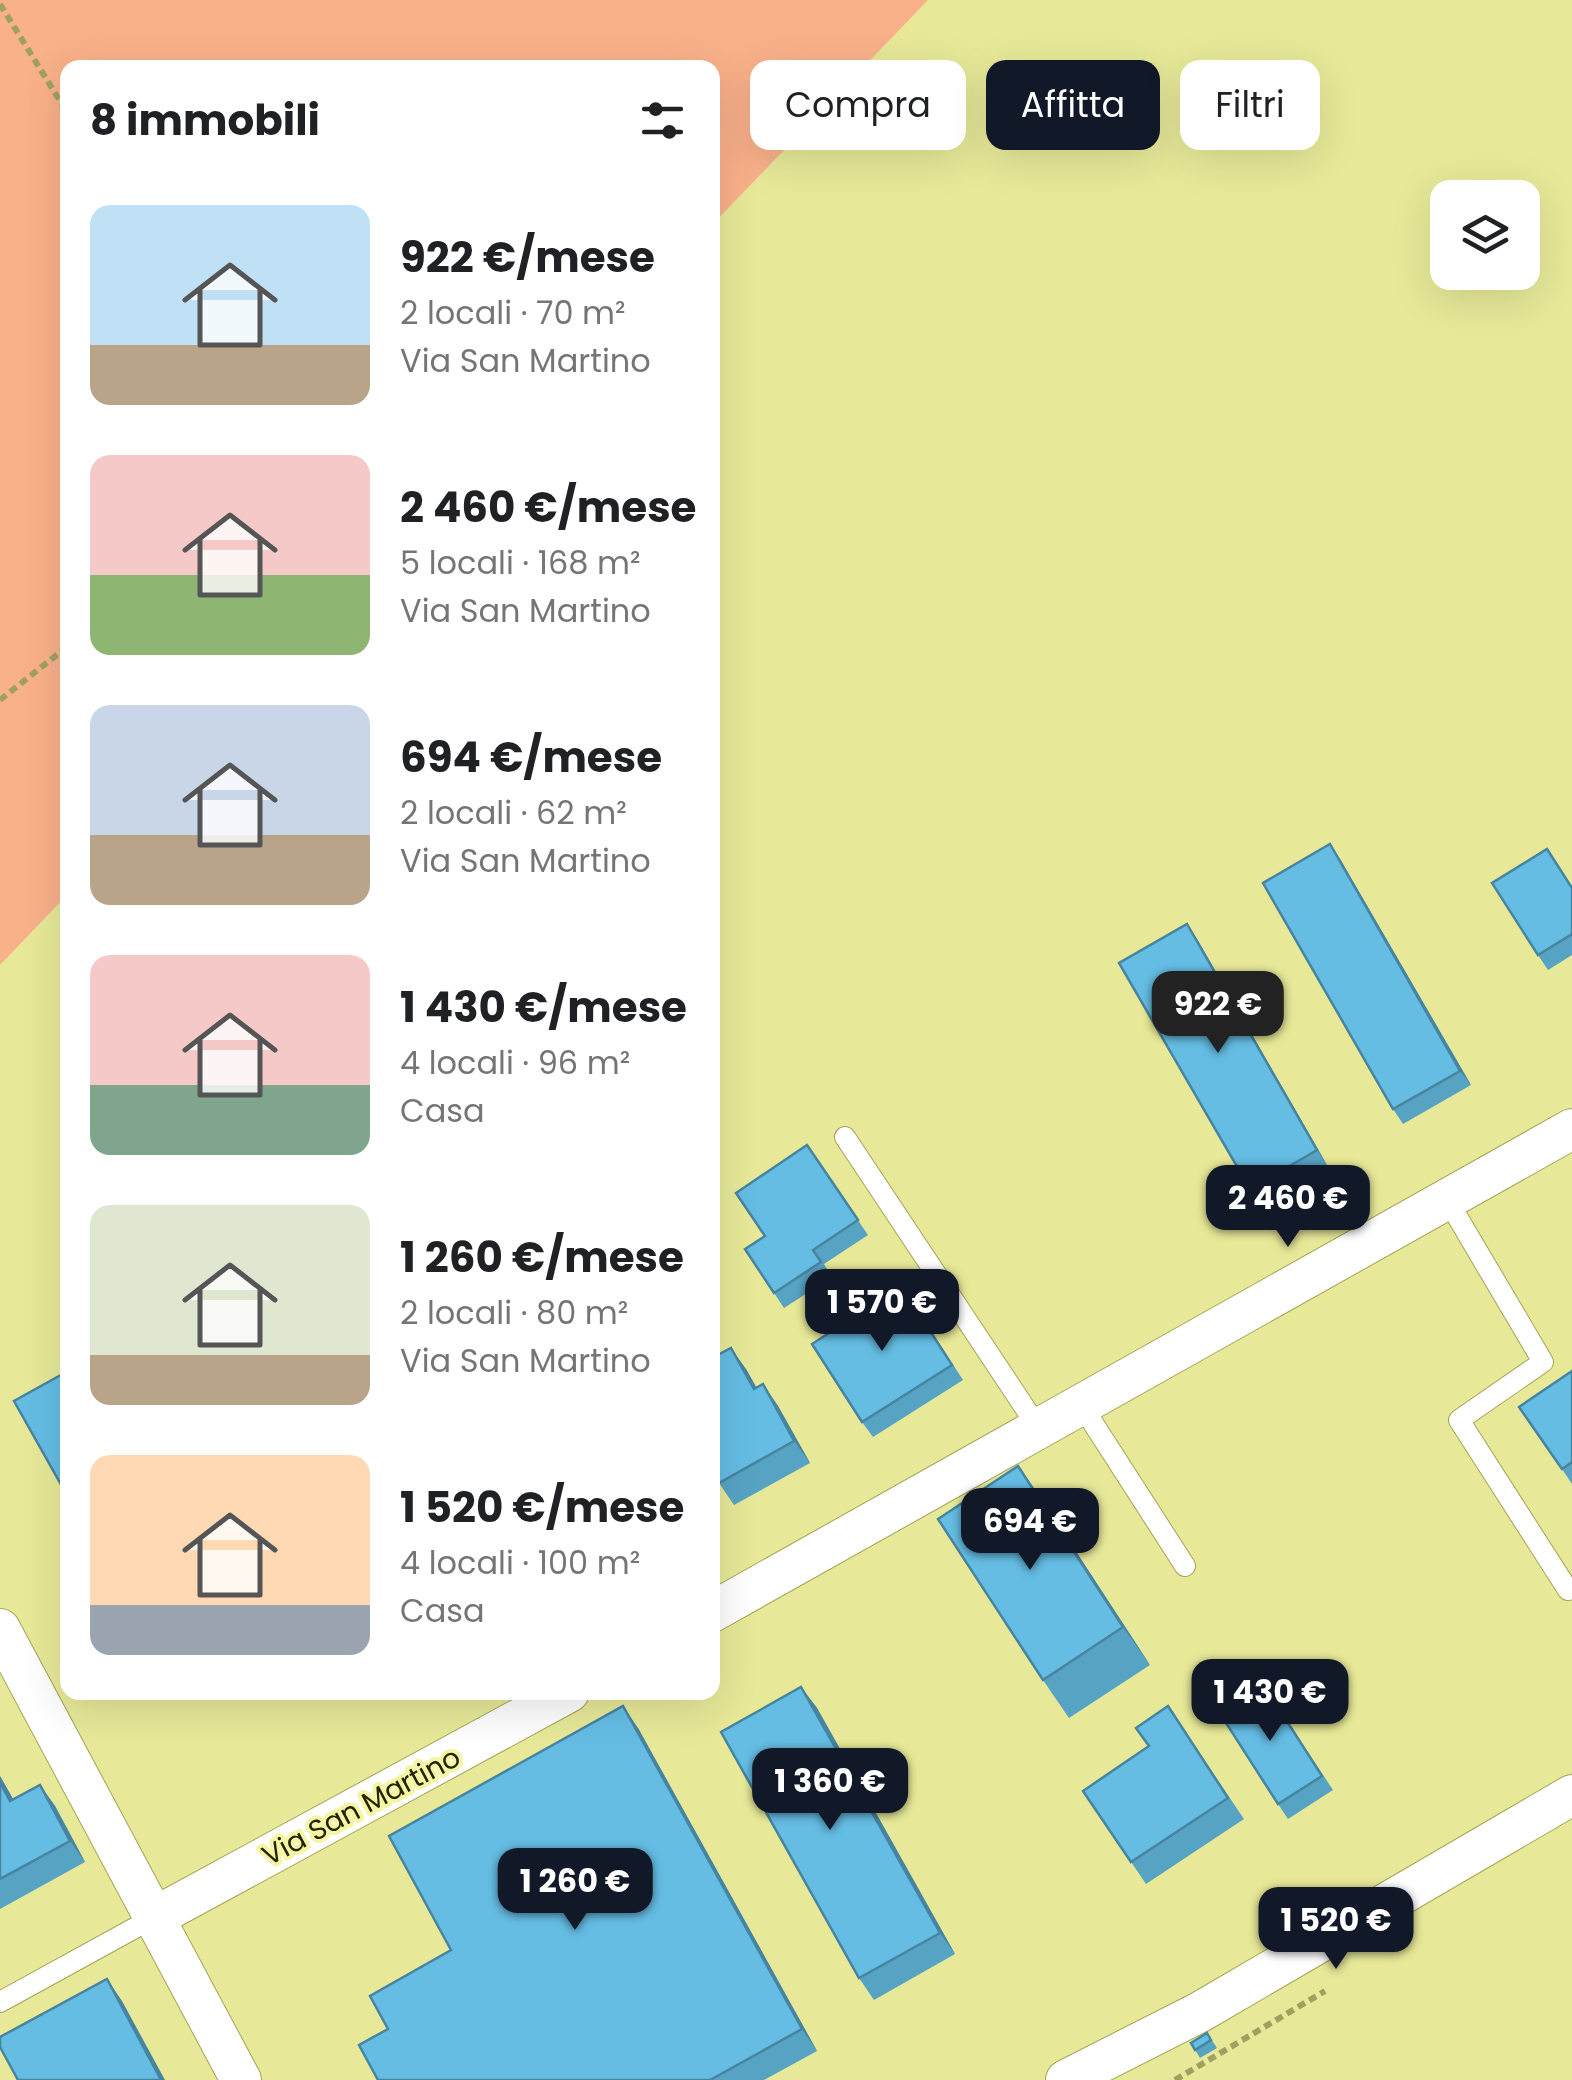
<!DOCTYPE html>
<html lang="it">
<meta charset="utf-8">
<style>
body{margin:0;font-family:Poppins,sans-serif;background:#f6f6f6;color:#202124;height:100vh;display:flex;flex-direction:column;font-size:38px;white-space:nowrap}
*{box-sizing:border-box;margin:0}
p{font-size:32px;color:#757577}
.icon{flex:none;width:55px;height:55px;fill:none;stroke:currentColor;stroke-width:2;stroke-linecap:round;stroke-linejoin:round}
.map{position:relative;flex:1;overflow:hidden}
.drawer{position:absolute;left:60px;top:60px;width:660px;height:1640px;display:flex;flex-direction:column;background:#fff;border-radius:20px;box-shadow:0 10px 40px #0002}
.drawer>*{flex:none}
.top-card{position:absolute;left:750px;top:60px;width:670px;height:90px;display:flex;gap:20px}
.buttons{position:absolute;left:1430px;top:180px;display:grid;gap:20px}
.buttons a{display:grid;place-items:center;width:110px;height:110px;border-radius:20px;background:#fff;box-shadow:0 10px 40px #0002;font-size:50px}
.price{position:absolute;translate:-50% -85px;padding:0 22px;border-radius:20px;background:#111827;color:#fff;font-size:32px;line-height:65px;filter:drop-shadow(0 2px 5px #0008)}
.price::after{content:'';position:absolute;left:50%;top:60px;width:30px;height:22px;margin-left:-15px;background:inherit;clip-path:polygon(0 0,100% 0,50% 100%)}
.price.current{background:#222;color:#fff}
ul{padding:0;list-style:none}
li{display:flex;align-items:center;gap:30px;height:250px;padding:0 30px}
li span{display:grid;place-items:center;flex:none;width:280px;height:200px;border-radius:20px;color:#555}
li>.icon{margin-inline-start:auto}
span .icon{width:120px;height:120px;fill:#fffc;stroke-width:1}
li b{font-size:42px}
h2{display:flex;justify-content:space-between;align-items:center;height:120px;padding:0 30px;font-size:42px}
.chip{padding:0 35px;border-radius:20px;background:#fff;box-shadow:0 10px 40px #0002;font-size:35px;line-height:90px}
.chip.current{background:#111827;color:#fff}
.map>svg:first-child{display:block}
.green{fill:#f9b18a}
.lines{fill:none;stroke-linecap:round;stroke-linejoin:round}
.lane-casing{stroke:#a3a456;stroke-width:22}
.street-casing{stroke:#a3a456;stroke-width:42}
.path{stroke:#a0a161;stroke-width:6;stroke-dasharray:8 5;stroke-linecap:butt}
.lane{stroke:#fff;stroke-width:20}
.street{stroke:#fff;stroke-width:40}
.wall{fill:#57a3c4}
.shaded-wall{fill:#4784a0}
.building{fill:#65bde4;stroke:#4784a0;stroke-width:2.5}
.labels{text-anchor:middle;stroke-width:8;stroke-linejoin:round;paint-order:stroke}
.street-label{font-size:28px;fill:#242302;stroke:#f4f6a5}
</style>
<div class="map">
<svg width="1572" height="2080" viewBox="0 0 1572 2080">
<rect width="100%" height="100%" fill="#e7e998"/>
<path class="green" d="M0,0H928L713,224L712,68H68L67,895L0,965Z"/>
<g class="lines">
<defs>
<g id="lane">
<path d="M845,1137L1039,1429"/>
<path d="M1448,1201L1543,1362L1459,1420L1568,1590"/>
<path d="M1082,1406L1185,1566"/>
<path d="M0,2002L153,1918"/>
</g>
<g id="street">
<path d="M712,1612L1572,1129"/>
<path d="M0,1629L241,2080"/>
<path d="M153,1918L569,1692"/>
<path d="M1066,2080L1200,2012L1572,1795"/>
</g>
</defs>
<use href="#lane" class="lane-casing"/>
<use href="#street" class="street-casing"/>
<g class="path">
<path d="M0,4L68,114"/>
<path d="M0,700L68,646"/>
<path d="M1175,2080L1325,1991"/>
</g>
<use href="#lane" class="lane"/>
<use href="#street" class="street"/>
</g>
<g class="wall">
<path d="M1547,849L1572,886V955L1548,970L1538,955Z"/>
<path d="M1340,859L1471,1085L1403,1124L1393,1109Z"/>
<path d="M1197,939L1327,1165L1260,1204L1250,1189Z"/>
<path d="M807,1145L868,1235L824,1264L832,1277L784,1308L745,1249L765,1236Z"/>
<path d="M912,1301L963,1380L873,1437L862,1422Z"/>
<path d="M746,1369L756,1387L763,1384L778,1406L810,1463L734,1505L719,1483Z"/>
<path d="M1572,1371V1484L1562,1469Z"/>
<path d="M1018,1466L1045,1504L1150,1665L1069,1718L1043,1680Z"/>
<path d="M1263,1684L1333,1790L1288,1819L1278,1804Z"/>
<path d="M801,1687L817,1708L955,1954L874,2000L859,1978Z"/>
<path d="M1168,1706L1244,1819L1146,1884L1083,1791L1149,1746Z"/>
<path d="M638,1728L817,2051L764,2080H378L388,2029Z"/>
<path d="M0,1776L13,1799L40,1785L55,1806L85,1862L0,1909Z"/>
<path d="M1207,2033L1217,2048L1200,2058L1191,2043Z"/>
</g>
<g class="shaded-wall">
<path d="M1330,844L1340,859L1471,1085L1460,1071Z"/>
<path d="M1187,924L1197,939L1327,1165L1317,1150Z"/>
<path d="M731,1348L746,1369L769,1410L754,1389Z"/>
<path d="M763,1384L778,1406L810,1463L794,1441Z"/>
<path d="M1018,1466L1045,1504L1150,1665L1123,1627Z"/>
<path d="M801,1687L817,1708L955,1954L940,1933Z"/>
<path d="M623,1706L638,1728L817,2051L802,2029Z"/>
<path d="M0,1776L26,1822L10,1801L0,1782Z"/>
<path d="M40,1785L55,1806L85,1862L70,1841Z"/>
<path d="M107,1979L122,2001L165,2080H161Z"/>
</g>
<g class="building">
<path d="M1330,844L1460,1071L1393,1109L1263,883Z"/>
<path d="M1547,849L1572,888V934L1538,955L1492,883Z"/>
<path d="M1187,924L1317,1150L1250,1189L1119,963Z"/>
<path d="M807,1145L858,1220L813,1250L821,1262L774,1293L745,1249L765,1236L736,1193Z"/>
<path d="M901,1286L952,1365L862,1422L812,1344Z"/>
<path d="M731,1348L754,1389L763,1384L794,1441L719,1483L712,1471V1358Z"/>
<path d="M68,1371V1497L14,1401Z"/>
<path d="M1572,1371V1462L1562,1469L1519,1407Z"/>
<path d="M1018,1466L1123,1627L1043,1680L938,1519Z"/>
<path d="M1263,1684L1322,1776L1278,1804L1219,1712Z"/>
<path d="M801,1687L940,1933L859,1978L721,1732Z"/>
<path d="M623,1706L802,2029L710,2080H378L359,2045L388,2029L370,1996L451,1950L389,1836Z"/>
<path d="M1168,1706L1228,1798L1131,1862L1083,1791L1149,1746L1136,1728Z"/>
<path d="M0,1782L10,1801L40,1785L70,1841L0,1879Z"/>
<path d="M107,1979L161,2080H18L0,2047V2037Z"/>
<path d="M1207,2033L1211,2040L1195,2050L1191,2043Z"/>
</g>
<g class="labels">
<g class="street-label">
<text transform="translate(361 1806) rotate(-28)" y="10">Via San Martino</text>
</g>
</g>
</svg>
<div class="buttons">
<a><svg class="icon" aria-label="layers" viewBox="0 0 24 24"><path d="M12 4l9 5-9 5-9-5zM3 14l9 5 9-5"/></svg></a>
</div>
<b class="price current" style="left:1218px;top:1056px">922 €</b>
<b class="price" style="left:1288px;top:1250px">2 460 €</b>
<b class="price" style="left:882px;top:1354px">1 570 €</b>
<b class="price" style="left:1030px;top:1573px">694 €</b>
<b class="price" style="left:1270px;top:1744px">1 430 €</b>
<b class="price" style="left:830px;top:1833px">1 360 €</b>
<b class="price" style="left:575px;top:1933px">1 260 €</b>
<b class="price" style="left:1336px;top:1972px">1 520 €</b>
<div class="top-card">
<a class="chip">Compra</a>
<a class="chip current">Affitta</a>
<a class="chip">Filtri</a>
</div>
<section class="drawer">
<h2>8 immobili<svg class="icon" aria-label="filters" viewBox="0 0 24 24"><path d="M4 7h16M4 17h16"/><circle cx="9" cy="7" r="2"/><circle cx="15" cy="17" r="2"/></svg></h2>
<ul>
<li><span style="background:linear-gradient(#bfe0f5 70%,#b9a48a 0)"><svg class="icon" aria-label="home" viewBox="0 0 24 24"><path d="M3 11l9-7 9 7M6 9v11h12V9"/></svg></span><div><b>922 €/mese</b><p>2 locali · 70 m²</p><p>Via San Martino</p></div></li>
<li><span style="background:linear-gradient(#f6c9c9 60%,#8fb573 0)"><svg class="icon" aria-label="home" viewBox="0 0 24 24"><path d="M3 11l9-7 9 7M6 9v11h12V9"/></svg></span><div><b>2 460 €/mese</b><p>5 locali · 168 m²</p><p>Via San Martino</p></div></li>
<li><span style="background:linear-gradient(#c9d6e8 65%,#b9a48a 0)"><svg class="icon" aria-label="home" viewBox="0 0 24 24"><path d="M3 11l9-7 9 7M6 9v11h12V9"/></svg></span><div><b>694 €/mese</b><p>2 locali · 62 m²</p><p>Via San Martino</p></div></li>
<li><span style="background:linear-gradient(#f6c9c9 65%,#7fa58c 0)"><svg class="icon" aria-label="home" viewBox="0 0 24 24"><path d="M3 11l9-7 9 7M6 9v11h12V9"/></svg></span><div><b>1 430 €/mese</b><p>4 locali · 96 m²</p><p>Casa</p></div></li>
<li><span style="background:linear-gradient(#dfe7d0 75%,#b9a48a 0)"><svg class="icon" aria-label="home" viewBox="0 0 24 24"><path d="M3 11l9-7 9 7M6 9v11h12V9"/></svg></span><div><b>1 260 €/mese</b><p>2 locali · 80 m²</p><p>Via San Martino</p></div></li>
<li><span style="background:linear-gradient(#ffd9b3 75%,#9aa5b1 0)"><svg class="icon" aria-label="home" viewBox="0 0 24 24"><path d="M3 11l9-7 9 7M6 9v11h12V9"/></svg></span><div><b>1 520 €/mese</b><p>4 locali · 100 m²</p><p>Casa</p></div></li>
</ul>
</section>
</div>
